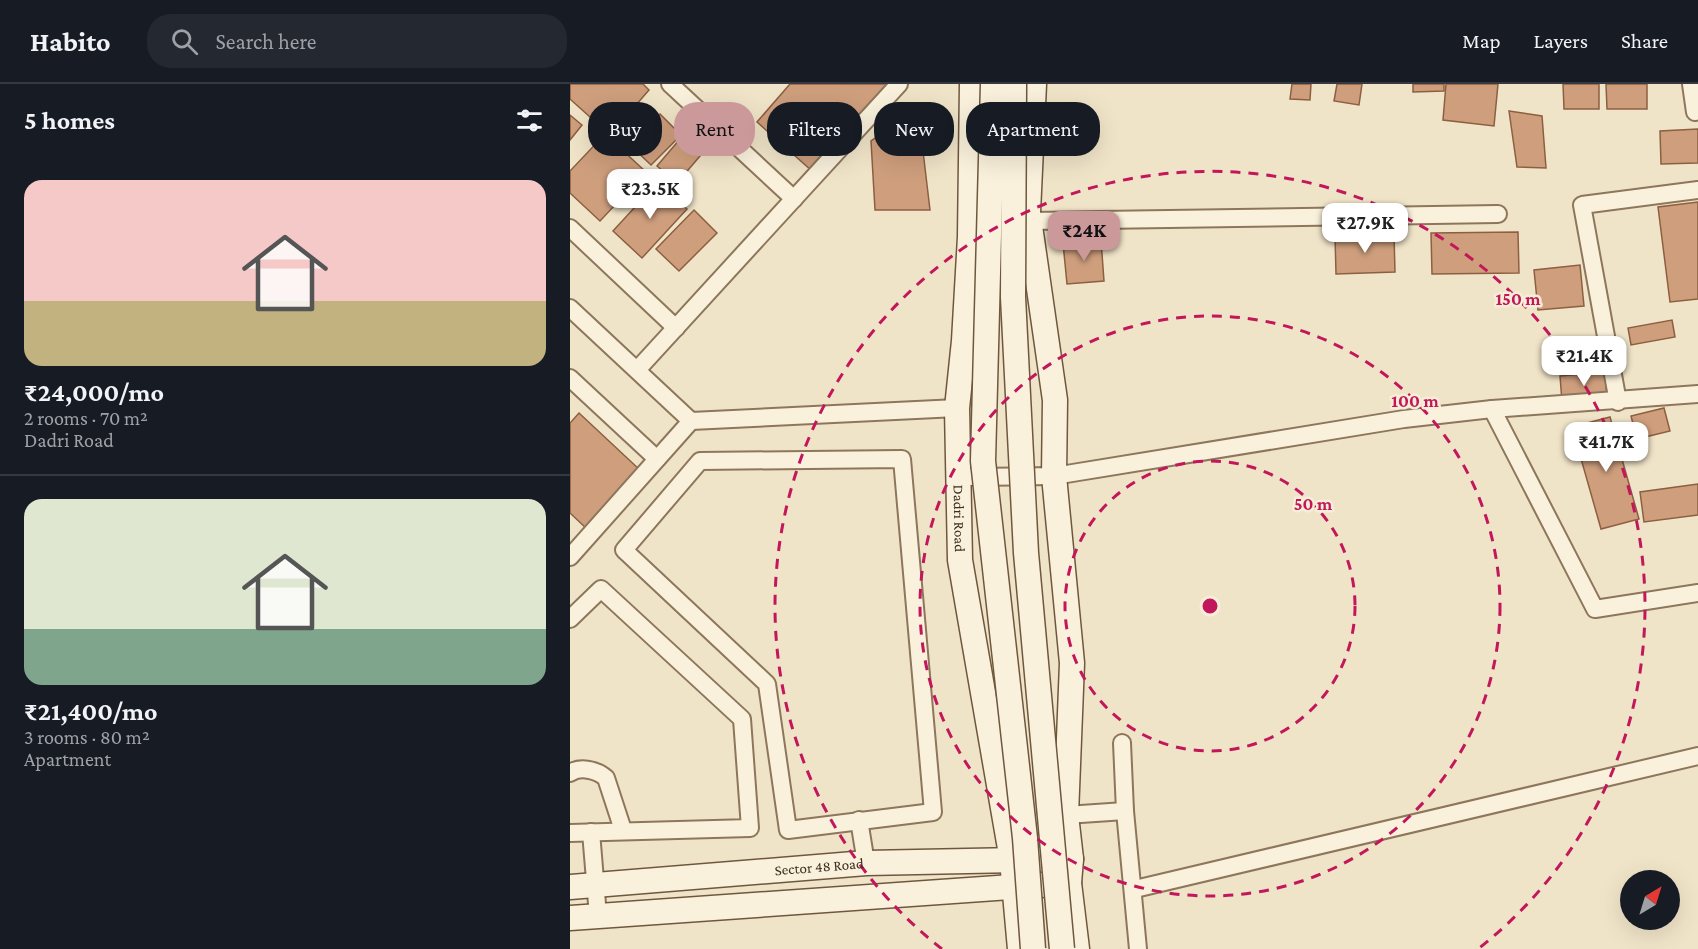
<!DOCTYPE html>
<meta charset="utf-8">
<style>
body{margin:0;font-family:"Crimson Pro",serif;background:#242831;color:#f1f3f6;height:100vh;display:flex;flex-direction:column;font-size:22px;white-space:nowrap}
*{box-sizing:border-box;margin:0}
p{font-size:20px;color:#9ea1a6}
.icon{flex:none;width:33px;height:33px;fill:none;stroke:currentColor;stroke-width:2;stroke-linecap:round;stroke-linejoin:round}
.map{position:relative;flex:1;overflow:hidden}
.drawer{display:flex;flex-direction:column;background:#171b24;width:570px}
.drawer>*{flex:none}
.banner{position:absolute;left:18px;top:18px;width:570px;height:54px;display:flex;gap:12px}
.needle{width:39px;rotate:38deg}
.tools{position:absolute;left:1050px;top:786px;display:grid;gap:12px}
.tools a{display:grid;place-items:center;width:60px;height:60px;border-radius:50%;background:#171b24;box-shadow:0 6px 24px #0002;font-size:30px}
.price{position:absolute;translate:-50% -51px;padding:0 14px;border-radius:12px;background:#fff;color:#222;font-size:20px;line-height:39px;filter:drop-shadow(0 2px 3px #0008)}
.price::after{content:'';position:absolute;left:50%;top:36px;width:18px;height:14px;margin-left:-9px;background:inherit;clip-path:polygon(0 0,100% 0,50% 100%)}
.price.selected{background:#cc999b;color:#111}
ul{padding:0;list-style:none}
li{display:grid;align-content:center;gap:12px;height:318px;padding:0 24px}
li+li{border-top:2px solid #363941}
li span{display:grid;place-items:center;height:186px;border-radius:18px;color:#555}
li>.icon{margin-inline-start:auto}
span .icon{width:108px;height:108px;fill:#fffc;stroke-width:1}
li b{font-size:26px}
h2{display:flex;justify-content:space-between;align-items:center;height:72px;padding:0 24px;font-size:26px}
.pill{padding:0 21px;border-radius:24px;background:#171b24;box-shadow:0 6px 24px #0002;font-size:21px;line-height:54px}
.pill.selected{background:#cc999b;color:#111}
header{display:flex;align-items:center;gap:36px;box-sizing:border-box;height:84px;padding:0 30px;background:#171b24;border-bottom:2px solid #363941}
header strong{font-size:28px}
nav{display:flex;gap:33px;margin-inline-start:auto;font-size:21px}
.search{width:420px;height:54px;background:#242831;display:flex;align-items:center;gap:15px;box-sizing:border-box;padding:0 21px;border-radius:24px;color:#9ea1a6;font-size:22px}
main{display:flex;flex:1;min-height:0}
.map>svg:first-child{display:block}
.building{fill:#cf9f7d;stroke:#8d5f41;stroke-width:1.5}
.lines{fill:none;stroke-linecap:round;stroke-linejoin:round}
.street-casing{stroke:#8d765c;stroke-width:20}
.secondary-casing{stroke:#6f573f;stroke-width:27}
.street{stroke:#faf1dc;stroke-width:16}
.secondary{stroke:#faf1dc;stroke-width:24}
.secondary-bridge-casing{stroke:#6f573f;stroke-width:27;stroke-linecap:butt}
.secondary-bridge{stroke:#faf1dc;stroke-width:24}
.ring{fill:none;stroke:#c2185b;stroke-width:3;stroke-dasharray:10 8}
.labels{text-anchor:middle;stroke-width:5;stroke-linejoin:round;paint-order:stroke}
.street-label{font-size:15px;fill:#3d2e20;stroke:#f7eed8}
.centre{fill:#c2185b;stroke:#f7eed8;stroke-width:3}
.ring-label{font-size:18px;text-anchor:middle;font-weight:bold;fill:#c2185b;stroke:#f7eed8;stroke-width:5;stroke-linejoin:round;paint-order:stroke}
</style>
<header>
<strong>Habito</strong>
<div class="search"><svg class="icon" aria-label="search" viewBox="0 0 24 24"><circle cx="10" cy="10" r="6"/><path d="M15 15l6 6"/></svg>Search here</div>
<nav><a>Map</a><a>Layers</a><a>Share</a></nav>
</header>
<main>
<section class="drawer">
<h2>5 homes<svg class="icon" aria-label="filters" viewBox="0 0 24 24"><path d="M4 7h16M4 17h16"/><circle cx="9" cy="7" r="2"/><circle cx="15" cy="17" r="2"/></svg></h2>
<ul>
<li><span style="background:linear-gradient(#f6c9c9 65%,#c2b280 0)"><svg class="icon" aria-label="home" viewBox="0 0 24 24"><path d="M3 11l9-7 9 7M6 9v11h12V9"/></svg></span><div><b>₹24,000/mo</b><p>2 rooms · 70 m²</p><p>Dadri Road</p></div></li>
<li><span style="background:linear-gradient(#dfe7d0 70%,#7fa58c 0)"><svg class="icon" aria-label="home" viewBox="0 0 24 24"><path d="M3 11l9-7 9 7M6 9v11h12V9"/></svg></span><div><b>₹21,400/mo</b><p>3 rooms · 80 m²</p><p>Apartment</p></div></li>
</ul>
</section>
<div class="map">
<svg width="1128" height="865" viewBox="0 0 1128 865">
<rect width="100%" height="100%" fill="#f0e4c8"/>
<g class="building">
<path d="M0,0H73L79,6L40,51L0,15Z"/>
<path d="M220,0H318L242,87L187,38Z"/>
<path d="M722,0H741L740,16L720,15Z"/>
<path d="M767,0H792L789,21L764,17Z"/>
<path d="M843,0H874V7L843,8Z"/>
<path d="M876,0H928L924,42L873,36Z"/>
<path d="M993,0H1029V25H994Z"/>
<path d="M1036,0H1077V25H1037Z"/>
<path d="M348,25L360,126H305L301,57Z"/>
<path d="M939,27L972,32L976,84L947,83Z"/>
<path d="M90,30L111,51L81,81L60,61Z"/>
<path d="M0,31L12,41L0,56Z"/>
<path d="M1128,45V79L1091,80L1090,47Z"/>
<path d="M35,50L76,88L30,137L0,109V87Z"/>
<path d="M110,55L130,72L107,99L87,82Z"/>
<path d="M88,98L117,125L72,174L43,147Z"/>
<path d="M1128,118V215L1100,218L1088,123Z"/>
<path d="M124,126L147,149L109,187L86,165Z"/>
<path d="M948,148L949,189L862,190L861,149Z"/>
<path d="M824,151L825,188L766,190L765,152Z"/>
<path d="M531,156L534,197L497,200L493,159Z"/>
<path d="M1010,181L1014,222L968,226L964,186Z"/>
<path d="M1102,236L1105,253L1061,261L1058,244Z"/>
<path d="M1035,288L1037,314L992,318L990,292Z"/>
<path d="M1094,324L1100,347L1067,355L1061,332Z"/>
<path d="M9,329L71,387L17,445L0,429V339Z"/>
<path d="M1040,333L1069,435L1031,445L1002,343Z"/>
<path d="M1128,400V431L1074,438L1070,408Z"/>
</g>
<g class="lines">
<defs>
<g id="street">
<path d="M100,0L224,115"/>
<path d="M1121,0L1125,28"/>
<path d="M460,137L928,130"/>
<path d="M0,144L106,244"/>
<path d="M0,224L121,337L387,324"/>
<path d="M67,286L329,0"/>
<path d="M0,294L87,375"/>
<path d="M1048,318L1012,121L1128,106"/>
<path d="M922,325L1025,525L1128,509"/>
<path d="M332,375L363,728L218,746L197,600L54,466L130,377Z"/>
<path d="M389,393L484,392L834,335L922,325L1128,310"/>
<path d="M0,473L121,337"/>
<path d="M0,535L31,505L172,635L180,744L0,749"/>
<path d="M552,659L555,727L568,865"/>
<path d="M0,689C10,682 27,686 36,694L53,746"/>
<path d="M496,731L555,727"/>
<path d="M289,736L296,779"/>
<path d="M21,748L28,832"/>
<path d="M565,805L1128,672"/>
</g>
<g id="secondary">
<path id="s1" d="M402,0L400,153L394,257L387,324L390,476L442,776L450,865"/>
<path d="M464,0L458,128L485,316L484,392L502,579L496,731L501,775L499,799L507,865"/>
<path id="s2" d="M0,803L296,779L501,775"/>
<path d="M0,834L499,799"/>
</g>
</defs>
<use href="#street" class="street-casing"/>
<use href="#secondary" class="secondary-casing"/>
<use href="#street" class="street"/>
<use href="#secondary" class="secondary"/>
<defs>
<g id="secondary-bridge">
<path d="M423,0L413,377L455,754L463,865"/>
<path d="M444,0L443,213L456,469L492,865"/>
</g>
</defs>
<use href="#secondary-bridge" class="secondary-bridge-casing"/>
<use href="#secondary-bridge" class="secondary-bridge"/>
</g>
<g class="ring">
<circle cx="640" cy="522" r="145"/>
<circle cx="640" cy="522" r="290"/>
<path d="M372 865A435 435 0 1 1 908 865"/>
</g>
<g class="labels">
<g class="street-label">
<text dy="5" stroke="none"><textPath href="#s1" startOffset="435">Dadri Road</textPath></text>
<text dy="5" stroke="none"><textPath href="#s2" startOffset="250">Sector 48 Road</textPath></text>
</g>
</g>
<circle cx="640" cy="522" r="9" class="centre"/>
<g class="ring-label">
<text x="948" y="221">150 m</text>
<text x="845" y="323">100 m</text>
<text x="743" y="426">50 m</text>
</g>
</svg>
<div class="tools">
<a><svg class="needle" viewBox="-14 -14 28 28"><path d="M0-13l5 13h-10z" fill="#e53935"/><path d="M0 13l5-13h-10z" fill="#9ea1a6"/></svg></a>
</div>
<b class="price" style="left:80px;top:136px">₹23.5K</b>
<b class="price" style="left:795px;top:170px">₹27.9K</b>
<b class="price selected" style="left:514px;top:178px">₹24K</b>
<b class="price" style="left:1014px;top:303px">₹21.4K</b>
<b class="price" style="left:1036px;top:389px">₹41.7K</b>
<div class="banner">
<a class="pill">Buy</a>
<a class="pill selected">Rent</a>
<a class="pill">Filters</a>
<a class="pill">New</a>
<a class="pill">Apartment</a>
</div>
</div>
</main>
